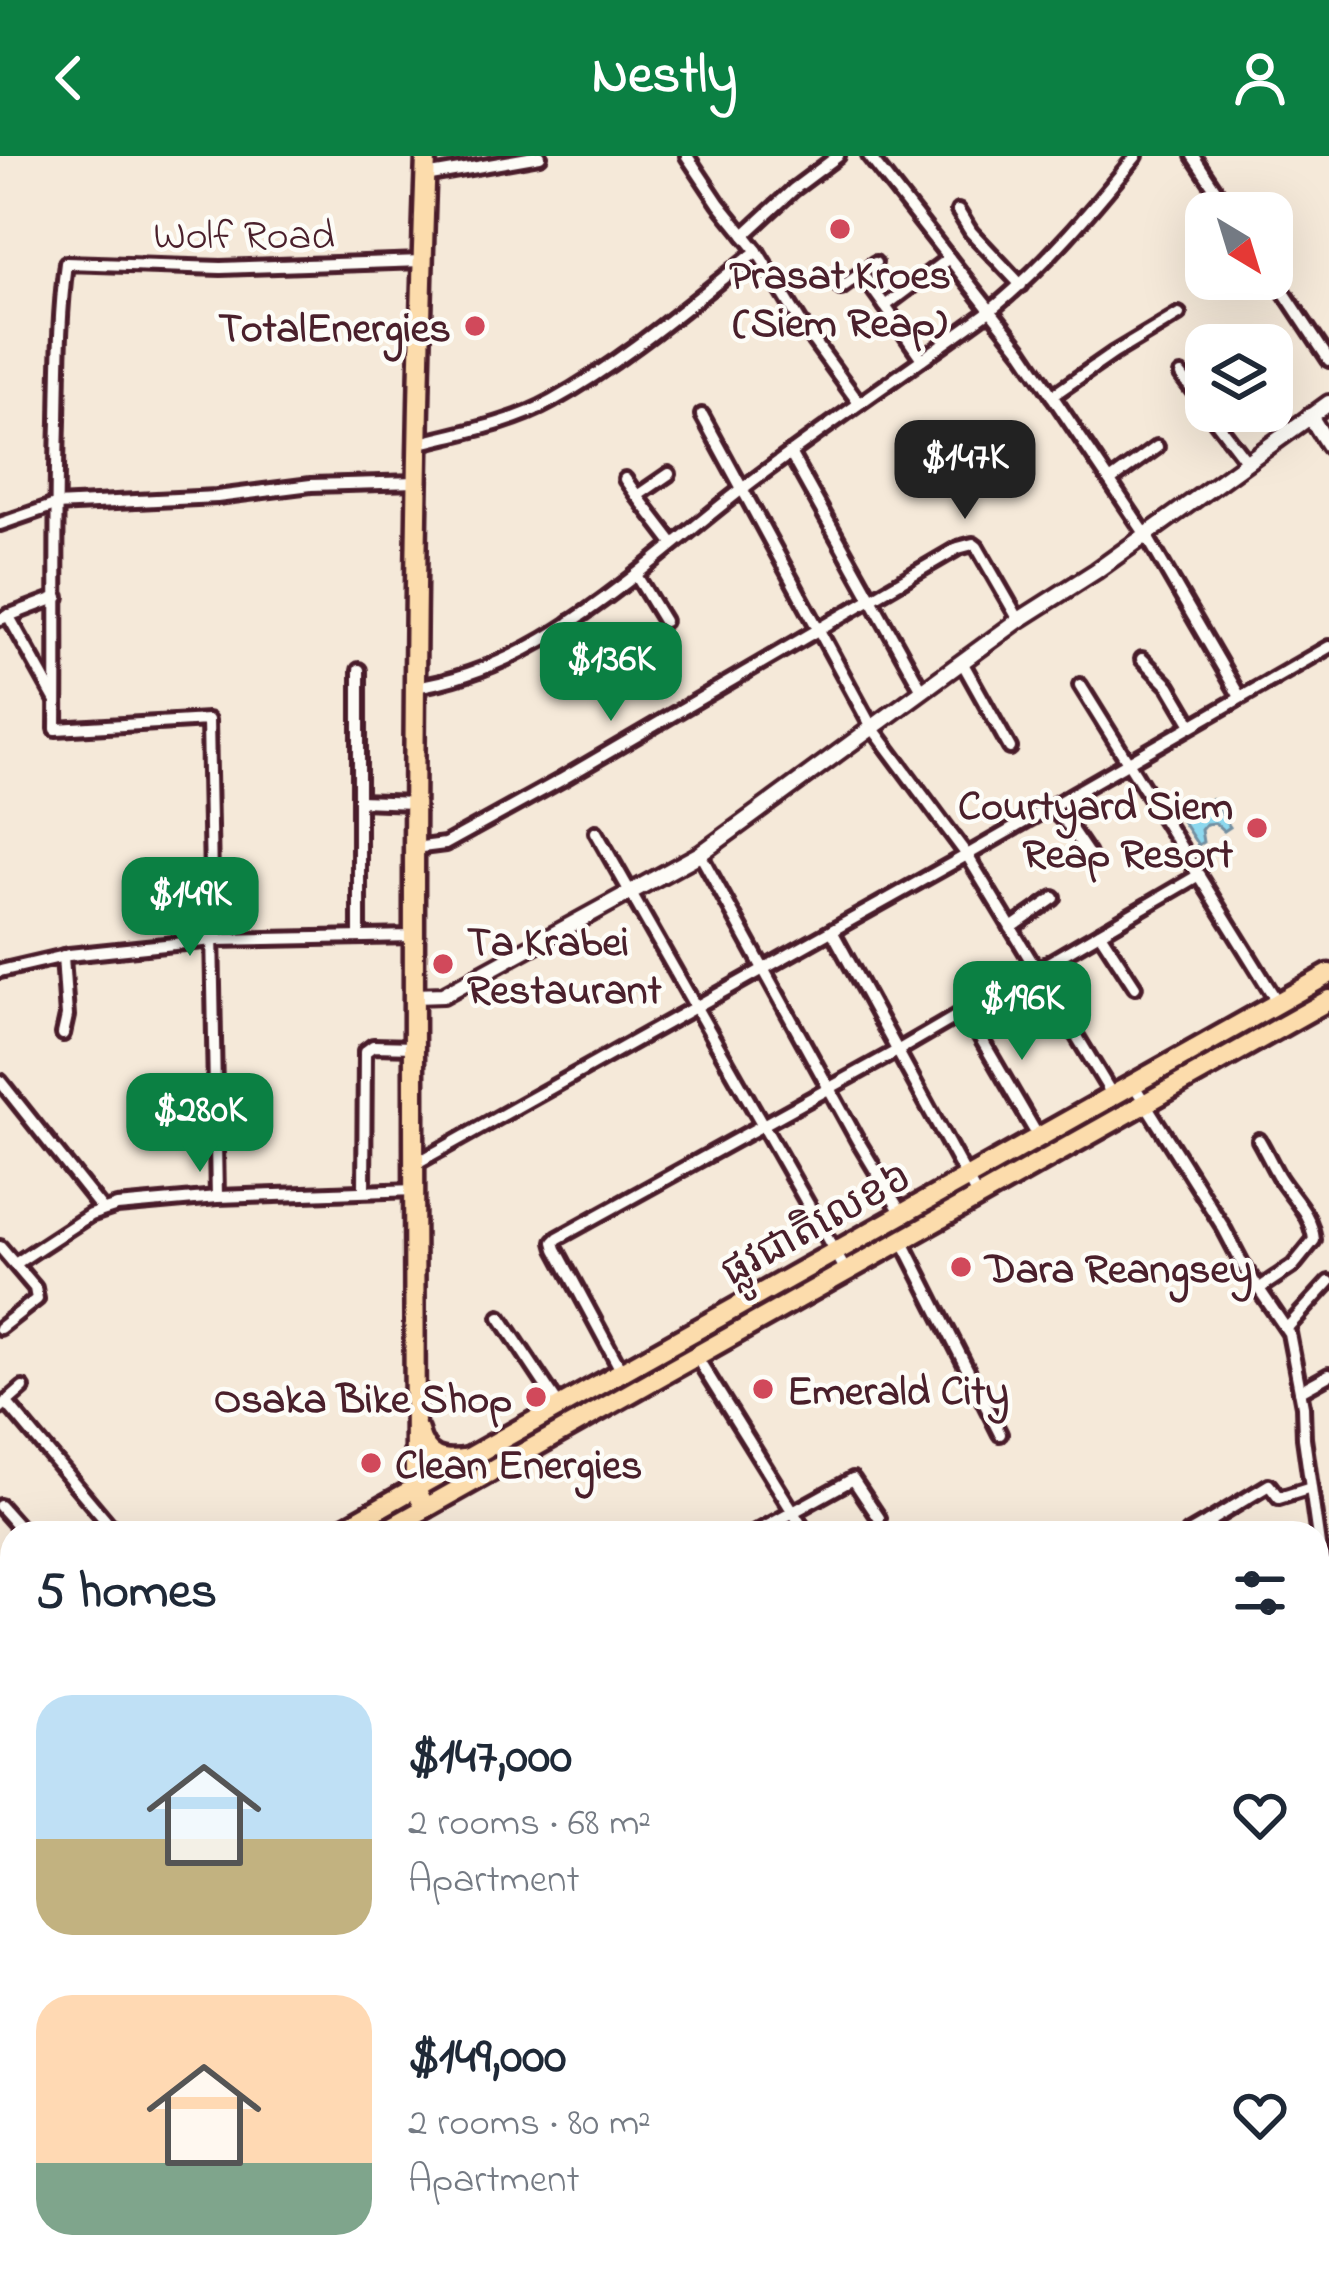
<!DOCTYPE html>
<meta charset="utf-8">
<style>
body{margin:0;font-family:"Indie Flower","Noto Sans Khmer",sans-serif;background:#f2f2f3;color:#1f2937;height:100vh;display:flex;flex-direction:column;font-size:45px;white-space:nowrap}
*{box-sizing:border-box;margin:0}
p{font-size:39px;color:#747a83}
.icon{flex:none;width:66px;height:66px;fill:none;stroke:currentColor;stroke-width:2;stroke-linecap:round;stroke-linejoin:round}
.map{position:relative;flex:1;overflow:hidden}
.sheet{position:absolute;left:0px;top:1365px;width:1329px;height:768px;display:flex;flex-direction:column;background:#fff;border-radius:36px 36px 0 0;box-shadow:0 12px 48px #0002}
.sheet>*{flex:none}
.needle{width:78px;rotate:142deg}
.fabs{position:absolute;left:1185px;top:36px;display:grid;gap:24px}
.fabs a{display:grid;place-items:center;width:108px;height:108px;border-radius:24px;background:#fff;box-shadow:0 12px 48px #0002;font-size:60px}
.price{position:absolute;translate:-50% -102px;padding:0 27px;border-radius:24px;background:#0b8043;color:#fff;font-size:39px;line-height:78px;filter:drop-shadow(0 3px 6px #0008)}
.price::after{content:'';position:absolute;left:50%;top:72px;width:36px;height:27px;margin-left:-18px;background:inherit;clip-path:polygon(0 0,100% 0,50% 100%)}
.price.selected{background:#222;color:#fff}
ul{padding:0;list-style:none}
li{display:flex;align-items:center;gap:36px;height:300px;padding:0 36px}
li span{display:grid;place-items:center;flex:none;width:336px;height:240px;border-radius:36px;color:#555}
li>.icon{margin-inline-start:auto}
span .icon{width:144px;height:144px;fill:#fffc;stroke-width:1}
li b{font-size:51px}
h2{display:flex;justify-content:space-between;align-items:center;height:144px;padding:0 36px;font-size:51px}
header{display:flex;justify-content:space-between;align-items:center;height:156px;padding:0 36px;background:#0b8043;color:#fff;font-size:54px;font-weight:700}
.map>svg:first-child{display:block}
.water{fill:#8dd8ee;stroke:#728ea0;stroke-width:3}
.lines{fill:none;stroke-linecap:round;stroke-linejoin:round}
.minor-casing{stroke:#4a1f2b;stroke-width:20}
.tertiary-casing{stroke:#4a1f2b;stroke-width:22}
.primary-casing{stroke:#4a1f2b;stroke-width:27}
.trunk-casing{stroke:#4a1f2b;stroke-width:27}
.minor{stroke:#fdfcf7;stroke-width:10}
.tertiary{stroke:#fdfcf7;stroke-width:14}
.primary{stroke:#fcdcac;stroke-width:18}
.trunk{stroke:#fcdcac;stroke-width:18}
.poi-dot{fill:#d1495b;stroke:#fdfcf7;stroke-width:4.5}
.labels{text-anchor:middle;stroke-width:9;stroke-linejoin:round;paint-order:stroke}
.street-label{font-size:42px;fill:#4a1f2b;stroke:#fdfcf7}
.poi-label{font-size:42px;font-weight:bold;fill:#4a1f2b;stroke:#fdfcf7;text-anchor:start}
</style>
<header><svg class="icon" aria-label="back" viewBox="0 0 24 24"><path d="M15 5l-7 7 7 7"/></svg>Nestly<svg class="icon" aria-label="person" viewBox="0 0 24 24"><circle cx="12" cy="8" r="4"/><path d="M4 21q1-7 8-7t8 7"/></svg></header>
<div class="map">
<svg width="1329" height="2133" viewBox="0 0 1329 2133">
<rect width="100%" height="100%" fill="#f5e9d9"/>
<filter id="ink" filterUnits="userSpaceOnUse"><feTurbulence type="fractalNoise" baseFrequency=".00833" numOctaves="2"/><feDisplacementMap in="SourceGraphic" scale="24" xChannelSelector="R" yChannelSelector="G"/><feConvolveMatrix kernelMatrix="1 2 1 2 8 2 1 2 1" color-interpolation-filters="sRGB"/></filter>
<g filter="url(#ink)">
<path class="water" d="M1211,643L1230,671L1224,675L1215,667L1206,668L1201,674L1203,686L1198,689L1182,665L1185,662L1192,664Z"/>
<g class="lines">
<defs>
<g id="minor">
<path d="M687,0L719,48L757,95L803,170L859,247"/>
<path d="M869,0L1022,195L1146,379L1240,541"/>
<path d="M1193,0L1231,57"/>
<path d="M425,20L540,0"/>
<path d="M958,55L971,76L1021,129"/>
<path d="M744,79L794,33L838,0"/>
<path d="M862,118L885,150"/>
<path d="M1272,118L1329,204"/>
<path d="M841,132L875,107"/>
<path d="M922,203L885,150L949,102"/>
<path d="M1181,219L1206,252"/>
<path d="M1052,240L1114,197L1179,158"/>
<path d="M1208,255L1247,306"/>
<path d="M702,259L871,570L967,699L1113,940"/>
<path d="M417,288C463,276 511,268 552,245C626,204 691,147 757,95"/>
<path d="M790,297L922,534"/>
<path d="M669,318L637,340L673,387"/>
<path d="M625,323L637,340"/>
<path d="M1110,325L1157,291"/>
<path d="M0,368L55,349L217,341L311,329L417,326"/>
<path d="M636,419L664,465"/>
<path d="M8,459L56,545"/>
<path d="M0,463L58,441"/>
<path d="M570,466L603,519"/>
<path d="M1142,503L1169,530L1192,569"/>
<path d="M962,506L1010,592"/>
<path d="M359,514V781"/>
<path d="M1080,529L1278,847"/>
<path d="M414,531C545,512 645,407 746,330C826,269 910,213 991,154C1046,109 1091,55 1136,0"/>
<path d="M360,645L414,647"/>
<path d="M1050,651L1069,670L1088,698"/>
<path d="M596,676L846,1115"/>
<path d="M414,692L445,688L561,624L958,392L973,388L977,391L1019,464"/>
<path d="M700,698L858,985L902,1058"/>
<path d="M1011,772L1054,742"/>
<path d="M832,775L978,1042"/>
<path d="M1100,777L1135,831"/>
<path d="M63,800L67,860L63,878"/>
<path d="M0,815L69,799L213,784L414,780"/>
<path d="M965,855L1039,982"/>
<path d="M0,925L102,1053"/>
<path d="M1133,928L1223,1071L1244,1111L1289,1177L1303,1250L1304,1282L1329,1460"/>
<path d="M1259,984C1266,996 1272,1009 1279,1021C1293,1043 1311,1057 1314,1084L1293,1110L1260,1132"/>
<path d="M415,1008L967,699L1329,491"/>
<path d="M364,1034L365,896L373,890L415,891"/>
<path d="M217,1041L208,564L56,573C57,470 55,368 58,265C59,212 59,160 66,107L221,112L422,105"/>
<path d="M902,1084L1000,1278"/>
<path d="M0,1091L35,1132L37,1143L0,1172"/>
<path d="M15,1108L90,1059L117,1050L217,1041L415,1034"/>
<path d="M500,1161L560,1251"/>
<path d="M1287,1172L1329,1126"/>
<path d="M696,1200L806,1377"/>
<path d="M622,1216L556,1093L554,1086L558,1082L897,895L1199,719"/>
<path d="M1300,1235L1329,1219"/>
<path d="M6,1246L116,1377"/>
<path d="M0,1252L23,1232"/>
<path d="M0,1350L24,1377"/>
<path d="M1208,1366L1269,1329L1279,1342L1311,1332"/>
<path d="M755,1377L853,1323L879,1362"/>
<path d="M1189,1377L1208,1366L1216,1377"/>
<path d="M1317,1498L1329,1492"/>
<path d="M0,1512L12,1527"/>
<path d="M1317,1574L1329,1566"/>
<path d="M1317,1659L1329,1651"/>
<path d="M1317,1782L1329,1774"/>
<path d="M1317,1995L1321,2003"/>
<path d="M1317,2099L1329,2092"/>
<path d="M0,2100L12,2093"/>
<path d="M1317,2103L1329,2119"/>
<path d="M665,2121L673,2133"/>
<path d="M845,2121L852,2133"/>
<path d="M386,2127L390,2133"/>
<path d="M203,2133L223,2121"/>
<path d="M451,2133L467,2121"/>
</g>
<g id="tertiary">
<path d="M1310,260L1329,290"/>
<path d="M415,840L443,839L700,698L1019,464L1096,415L1329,247"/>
<path d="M1090,2121L1101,2133"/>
</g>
<g id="primary">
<path d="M415,1332L1329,818"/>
<path d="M426,1352L1329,844"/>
</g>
<g id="trunk">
<path d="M418,1275C425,1303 442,1307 469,1302"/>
<path d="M335,1377L415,1332"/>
<path d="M381,1377L426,1352L415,1332C414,888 410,444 426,0"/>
<path d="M0,1566L12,1559"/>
<path d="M0,1591L12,1585"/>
</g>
</defs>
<use href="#minor" class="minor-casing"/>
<use href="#tertiary" class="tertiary-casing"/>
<use href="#primary" class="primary-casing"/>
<use href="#trunk" class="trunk-casing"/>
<use href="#minor" class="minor"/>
<use href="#tertiary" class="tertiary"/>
<use href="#primary" class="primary"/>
<use href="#trunk" class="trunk"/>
</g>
</g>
<g class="poi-dot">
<circle cx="840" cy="73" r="12"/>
<circle cx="475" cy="170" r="12"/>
<circle cx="1257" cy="672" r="12"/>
<circle cx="443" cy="808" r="12"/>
<circle cx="961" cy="1111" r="12"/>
<circle cx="763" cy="1233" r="12"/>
<circle cx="536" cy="1241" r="12"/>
<circle cx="371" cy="1307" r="12"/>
</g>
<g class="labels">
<g class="street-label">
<text x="244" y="92">Wolf Road</text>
<text transform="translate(815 1066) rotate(-29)" y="15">ផ្លូវជាតិលេខ៦</text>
</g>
<g class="poi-label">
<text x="840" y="132" text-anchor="middle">Prasat Kroes<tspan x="840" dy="48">(Siem Reap)</tspan></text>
<text x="451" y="185" text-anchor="end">TotalEnergies</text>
<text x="1233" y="663" text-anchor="end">Courtyard Siem<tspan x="1233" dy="48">Reap Resort</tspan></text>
<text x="467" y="799">Ta Krabei<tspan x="467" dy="48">Restaurant</tspan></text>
<text x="985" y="1126">Dara Reangsey</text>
<text x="787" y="1248">Emerald City</text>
<text x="512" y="1256" text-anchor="end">Osaka Bike Shop</text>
<text x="395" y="1322">Clean Energies</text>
</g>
</g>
</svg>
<div class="fabs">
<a><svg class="needle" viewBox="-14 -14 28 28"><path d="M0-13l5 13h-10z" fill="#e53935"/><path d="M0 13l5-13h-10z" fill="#747a83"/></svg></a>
<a><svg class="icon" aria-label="layers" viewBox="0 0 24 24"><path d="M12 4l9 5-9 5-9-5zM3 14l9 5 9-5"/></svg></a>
</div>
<b class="price selected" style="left:965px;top:366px">$147K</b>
<b class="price" style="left:611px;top:568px">$136K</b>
<b class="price" style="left:190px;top:803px">$149K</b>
<b class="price" style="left:1022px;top:907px">$196K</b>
<b class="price" style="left:200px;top:1019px">$280K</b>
<section class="sheet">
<h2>5 homes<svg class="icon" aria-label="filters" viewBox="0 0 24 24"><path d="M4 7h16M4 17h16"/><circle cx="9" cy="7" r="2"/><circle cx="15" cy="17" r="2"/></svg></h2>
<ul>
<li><span style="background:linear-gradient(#bfe0f5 60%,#c2b280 0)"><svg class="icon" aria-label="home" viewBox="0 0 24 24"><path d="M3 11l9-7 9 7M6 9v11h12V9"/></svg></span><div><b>$147,000</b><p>2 rooms · 68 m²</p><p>Apartment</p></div><svg class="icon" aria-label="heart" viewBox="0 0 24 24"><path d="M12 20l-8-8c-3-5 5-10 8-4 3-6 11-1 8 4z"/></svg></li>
<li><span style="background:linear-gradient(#ffd9b3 70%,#7fa58c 0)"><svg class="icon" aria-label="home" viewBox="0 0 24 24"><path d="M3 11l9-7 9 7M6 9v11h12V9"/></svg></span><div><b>$149,000</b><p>2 rooms · 80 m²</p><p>Apartment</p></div><svg class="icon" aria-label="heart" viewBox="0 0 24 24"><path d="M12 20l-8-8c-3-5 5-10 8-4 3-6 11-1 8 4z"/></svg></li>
</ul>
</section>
</div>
